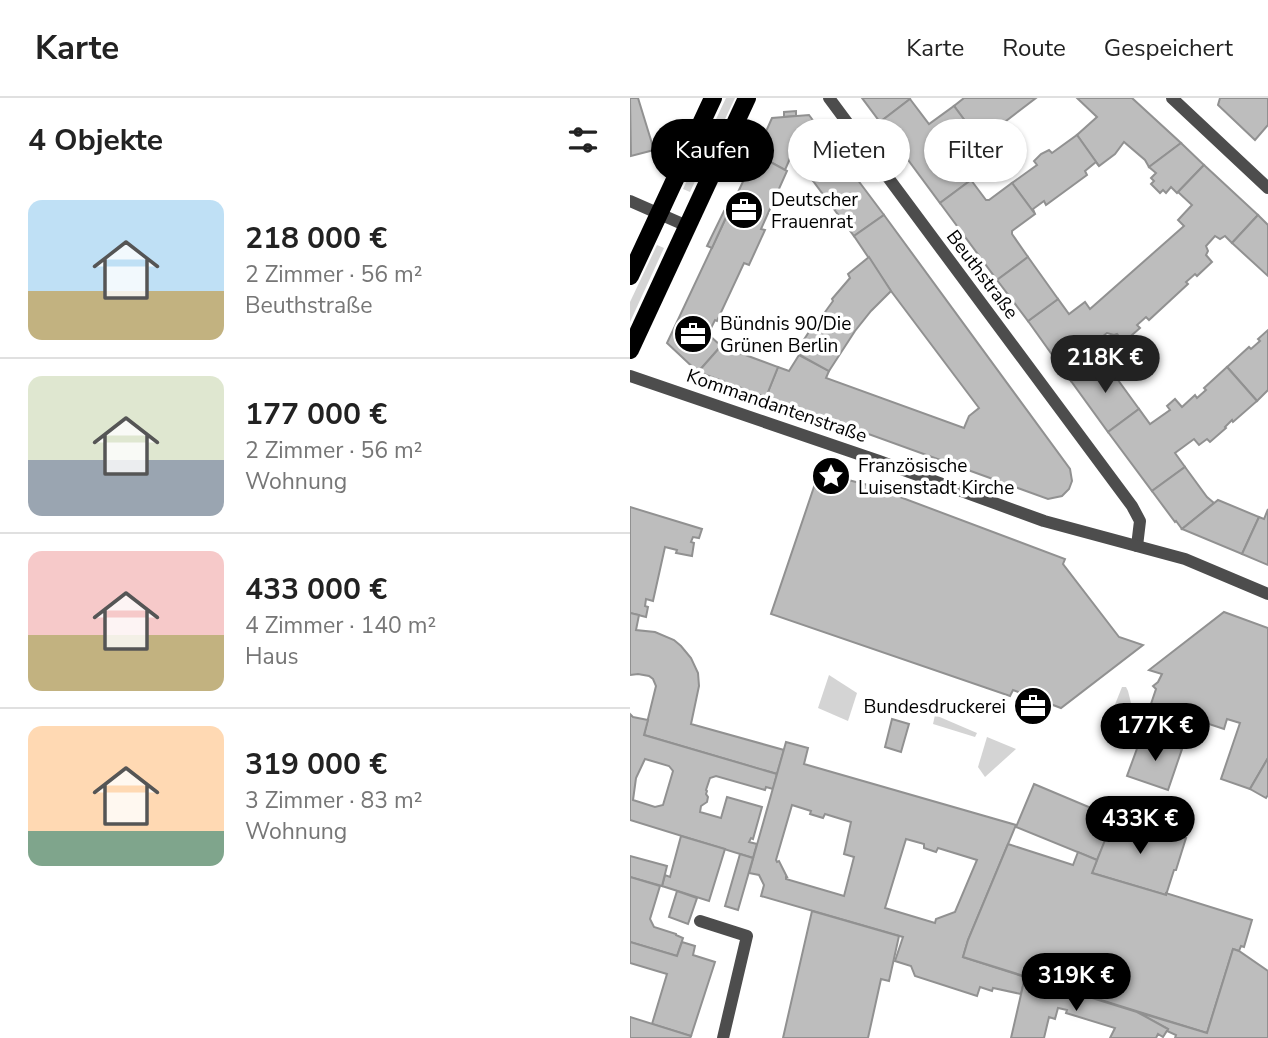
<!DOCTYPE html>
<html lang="de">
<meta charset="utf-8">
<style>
body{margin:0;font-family:"Nunito Sans",sans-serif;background:#f2f2f2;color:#222;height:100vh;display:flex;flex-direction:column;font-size:26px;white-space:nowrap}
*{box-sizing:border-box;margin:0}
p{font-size:23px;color:#767676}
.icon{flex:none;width:38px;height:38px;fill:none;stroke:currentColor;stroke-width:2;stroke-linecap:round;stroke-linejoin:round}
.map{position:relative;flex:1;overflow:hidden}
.panel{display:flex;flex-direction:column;background:#fff;width:630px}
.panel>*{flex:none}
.hud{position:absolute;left:21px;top:21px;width:511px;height:63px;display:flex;gap:14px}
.price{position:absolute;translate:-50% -60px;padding:0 16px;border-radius:24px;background:#000;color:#fff;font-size:23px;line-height:46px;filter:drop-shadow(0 2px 4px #0008)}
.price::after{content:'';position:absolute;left:50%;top:42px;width:21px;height:16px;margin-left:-10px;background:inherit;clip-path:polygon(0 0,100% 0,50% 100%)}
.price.active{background:#222;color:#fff}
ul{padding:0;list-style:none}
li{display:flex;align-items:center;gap:21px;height:175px;padding:0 28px}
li+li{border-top:2px solid #e0e0e0}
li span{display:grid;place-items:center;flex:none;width:196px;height:140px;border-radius:14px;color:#555}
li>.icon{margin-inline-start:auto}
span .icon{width:84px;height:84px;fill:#fffc;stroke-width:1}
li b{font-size:30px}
h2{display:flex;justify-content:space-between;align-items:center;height:84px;padding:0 28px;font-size:30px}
.pill{padding:0 24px;border-radius:32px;background:#fff;box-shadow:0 2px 5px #0004;font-size:24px;line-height:63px}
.pill.active{background:#000;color:#fff}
header{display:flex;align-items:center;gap:42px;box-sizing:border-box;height:98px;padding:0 35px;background:#fff;border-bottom:2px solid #e0e0e0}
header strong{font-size:33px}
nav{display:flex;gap:38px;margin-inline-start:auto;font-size:24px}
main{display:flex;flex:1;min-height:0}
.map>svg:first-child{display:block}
.green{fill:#d4d4d4}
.building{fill:#bdbdbd;stroke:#919191;stroke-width:2;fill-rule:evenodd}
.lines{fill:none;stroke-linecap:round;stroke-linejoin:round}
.minor{stroke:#4d4d4d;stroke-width:12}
.major{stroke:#000;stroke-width:18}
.labels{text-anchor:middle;stroke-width:7;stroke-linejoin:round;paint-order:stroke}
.poi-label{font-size:19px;fill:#000;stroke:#fff;text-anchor:start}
.street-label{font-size:19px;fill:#000;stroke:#fff}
</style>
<header>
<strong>Karte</strong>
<nav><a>Karte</a><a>Route</a><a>Gespeichert</a></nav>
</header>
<main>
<section class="panel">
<h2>4 Objekte<svg class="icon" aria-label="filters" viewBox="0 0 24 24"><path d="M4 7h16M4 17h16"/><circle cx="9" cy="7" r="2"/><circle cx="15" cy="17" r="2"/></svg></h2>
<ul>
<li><span style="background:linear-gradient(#bfe0f5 65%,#c2b280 0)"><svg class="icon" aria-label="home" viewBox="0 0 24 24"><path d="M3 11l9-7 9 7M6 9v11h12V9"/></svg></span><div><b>218 000 €</b><p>2 Zimmer · 56 m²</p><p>Beuthstraße</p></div></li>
<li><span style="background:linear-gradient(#dfe7d0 60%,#9aa5b1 0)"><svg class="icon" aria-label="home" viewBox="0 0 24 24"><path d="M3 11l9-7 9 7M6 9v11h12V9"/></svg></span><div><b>177 000 €</b><p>2 Zimmer · 56 m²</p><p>Wohnung</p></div></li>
<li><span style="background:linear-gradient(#f6c9c9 60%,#c2b280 0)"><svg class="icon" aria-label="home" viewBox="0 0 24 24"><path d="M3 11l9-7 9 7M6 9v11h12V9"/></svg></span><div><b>433 000 €</b><p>4 Zimmer · 140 m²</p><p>Haus</p></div></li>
<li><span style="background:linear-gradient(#ffd9b3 75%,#7fa58c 0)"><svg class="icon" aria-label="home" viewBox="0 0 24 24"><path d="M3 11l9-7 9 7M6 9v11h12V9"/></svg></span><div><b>319 000 €</b><p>3 Zimmer · 83 m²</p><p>Wohnung</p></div></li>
</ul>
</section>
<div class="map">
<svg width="638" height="940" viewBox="0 0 638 940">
<rect width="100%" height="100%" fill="#fff"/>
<g class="green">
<path d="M96,0H105L87,38L82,37L80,41L84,43L60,94L53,91Z"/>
<path d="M27,147L34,150L0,224V204Z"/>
<path d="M199,577L227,595L218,623L188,610Z"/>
<path d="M492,589H496L498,593L506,625L482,614Z"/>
<path d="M305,617L347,635L345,639L303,626Z"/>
<path d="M357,639L386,651L355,679L348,669Z"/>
</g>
<g class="building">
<path d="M0,0H8L24,52L1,58Z"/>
<path d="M232,0H279L280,1L250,24Z"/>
<path d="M334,0H406L350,43L324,8Z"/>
<path d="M447,0H502L551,45L519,69L515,62L494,44L485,56L469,68L447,37L467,19Z"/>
<path d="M590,0H638V27L625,42L588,7Z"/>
<path d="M280,1L299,26L324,8L347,39L323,58L341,82L310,105L250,24Z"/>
<path d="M166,13V18L154,19V14Z"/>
<path d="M179,17L254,117L224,138L175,72L177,71L167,58H161L155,72L126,56L142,20Z"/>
<path d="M447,37L469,68L466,64L455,73L457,77L416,107L414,103L403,111L405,116L382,85L407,67L404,63L411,56L419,52L422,55Z"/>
<path d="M551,45L574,67L547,95L541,89L536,95L533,92L530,95L521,86L524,83L521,80L526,75L519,69Z"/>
<path d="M126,56L157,73L131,131L135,132L119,167L114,165L87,223L85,222L78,236L91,248L68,274L37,245Z"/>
<path d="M574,67L628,117L602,145L595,138L590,141L585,138L576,148L578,153L576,157L582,164L567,178L565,176L556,184L558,186L519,222L516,219L507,227L510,230L494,244L487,236L484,237L477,235L468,242L469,248L466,253L472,260L441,283L398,223L428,201L439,216L455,204L460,211L554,128L548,122L562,107L548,94Z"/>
<path d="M341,82L356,102H359L382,85L405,116L382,133V136L398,159L367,182L310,105Z"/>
<path d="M94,113L98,115L82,150L77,148Z"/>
<path d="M254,117L440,371L442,383L439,391L432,398L418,401L136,299L148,269L159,273L169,257L199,273L196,280L334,330L339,318L349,310L261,193L224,138Z"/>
<path d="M628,117L638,127V178L602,145Z"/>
<path d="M239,159L261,193L241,213L225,233L199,273L163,253L169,243H173L188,220L190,221L203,203L202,201L220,180L218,176Z"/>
<path d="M398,159L428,201L398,223L367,182Z"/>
<path d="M638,232V292L627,303L597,269L619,249L621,251L630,243L628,241Z"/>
<path d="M91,248L148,269L136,299L68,274Z"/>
<path d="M472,260L509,311L478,334L441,283Z"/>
<path d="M597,269L627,303L603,324L602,322L595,329L596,330L580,344L577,341L569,347L564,341L545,355L555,369L522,393L478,334L509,311L520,326L540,312L537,308L545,301L552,309L565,297L567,300L576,292L574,290Z"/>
<path d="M555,369L577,399L584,405L552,431L546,423L545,424L522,393Z"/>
<path d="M188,377L204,383L206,379L238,387L435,461L433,466L489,539L513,547L431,610L383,592L380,598L141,516Z"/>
<path d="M588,402L629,419L612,456L552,431Z"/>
<path d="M0,409L72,431L69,440L63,439L61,444L64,445L62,458L46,455L47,452L35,449L23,503L16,501L15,508L18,509L16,519L0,515Z"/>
<path d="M638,411V467L612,456L629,419L634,421Z"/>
<path d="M594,514L638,530V660L620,691L591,681L610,625L597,621L594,631L564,621L567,611L554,607L550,617L521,606L526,591L523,588L528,584L532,576L519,572Z"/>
<path d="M0,515L9,517L6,532L25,534L44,542L51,548L61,560L68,575L69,588L61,626L154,652L147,676L14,637L26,588L23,581L19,578L8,576L0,577Z"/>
<path d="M0,616L3,619L18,622L14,637L147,676L143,691L136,689L135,692L86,678L80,680L76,692L77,693L76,696L78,699L77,704L71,708L70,714L91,720L97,699L132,709L123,741L121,740L119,744L127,746L123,760L0,722ZM15,661L39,668L43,673L33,707L25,709L3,702L6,680Z"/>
<path d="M262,621L279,626L271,654L255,649Z"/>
<path d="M512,637L552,651L538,692L497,678Z"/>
<path d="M156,644L178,650L174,666L386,727L338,842L333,859L395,879L391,896L363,890L362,893L350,889L347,898L285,878L281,868L265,863L273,839L131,798L134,787L129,777L119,775ZM162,707L181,713L180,716L193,720L195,716L221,724L214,756L224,759L214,798L156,781V779H157L149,763L147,764L146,762ZM276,741L294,746V750L306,754L308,750L347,762L325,814L306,821L305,825L255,810Z"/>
<path d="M638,660V697L636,700L620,691Z"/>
<path d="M404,686L485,720L467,762L386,729Z"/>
<path d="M488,719L529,732L530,729L539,731L538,735L556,740L546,772H544L536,797L462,775L483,722L486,724Z"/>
<path d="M51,738L95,751L79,803L32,788L35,777L40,779Z"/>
<path d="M378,746L443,767L448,754L467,762L462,775L536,797V795L622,822L614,849L611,848L609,853L603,851L577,935L333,859L338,842Z"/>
<path d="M110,756L123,760L108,812L95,808Z"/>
<path d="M0,758L37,768L32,788L0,779Z"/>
<path d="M0,779L30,788L20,821L24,829L46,836V837L53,840L47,858L0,844Z"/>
<path d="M47,793L67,800L58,826L39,819Z"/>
<path d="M182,813L269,838L259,883L251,881L238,940H153Z"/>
<path d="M0,844L47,858L52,844L65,848L63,857L85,864L61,938L22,926L37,876L0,865Z"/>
<path d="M603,851L609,853L638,873V940H545L546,937L537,933L538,931L507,914L577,935Z"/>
<path d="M395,879L507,914L538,931L533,939L528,936L526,940H480L485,930L436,915L437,912L428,910L425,921L419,919L414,940H381Z"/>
<path d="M0,919L61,938L60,940H0Z"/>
</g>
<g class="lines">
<g class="minor">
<path d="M199,0L502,408L510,423L507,448"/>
<path d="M542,0L638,90"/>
<path d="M0,103L57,128"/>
<path d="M0,278L249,363L414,423L555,461L638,496"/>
<path d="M70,823L117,838L93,940"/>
</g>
<g class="major">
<path d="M0,178L83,0"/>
<path d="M0,252L117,0"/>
</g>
</g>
<defs>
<symbol id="office-disc" viewBox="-11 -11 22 22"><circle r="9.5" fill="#000" stroke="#fff"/><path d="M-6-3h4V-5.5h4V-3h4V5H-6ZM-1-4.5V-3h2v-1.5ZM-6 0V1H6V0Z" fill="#fff"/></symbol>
<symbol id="sight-disc" viewBox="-11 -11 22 22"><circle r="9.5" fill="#000" stroke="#fff"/><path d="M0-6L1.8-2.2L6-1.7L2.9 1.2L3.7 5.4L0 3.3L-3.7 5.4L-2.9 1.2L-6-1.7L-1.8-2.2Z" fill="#fff"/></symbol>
</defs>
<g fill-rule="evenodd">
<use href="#office-disc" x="92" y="90" width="44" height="44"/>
<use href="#office-disc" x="41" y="214" width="44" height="44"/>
<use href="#sight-disc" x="179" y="356" width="44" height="44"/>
<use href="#office-disc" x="381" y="586" width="44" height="44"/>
</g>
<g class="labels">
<g class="poi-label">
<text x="141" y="108">Deutscher<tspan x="141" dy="22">Frauenrat</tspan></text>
<text x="90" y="232">Bündnis 90/Die<tspan x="90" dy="22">Grünen Berlin</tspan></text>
<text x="228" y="374">Französische<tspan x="228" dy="22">Luisenstadt Kirche</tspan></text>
<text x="376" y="615" text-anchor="end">Bundesdruckerei</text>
</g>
<g class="street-label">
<text transform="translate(353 176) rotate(53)" y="7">Beuthstraße</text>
<text transform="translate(147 307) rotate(19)" y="7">Kommandantenstraße</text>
</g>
</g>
</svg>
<b class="price active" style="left:475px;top:297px">218K €</b>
<b class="price" style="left:525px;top:665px">177K €</b>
<b class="price" style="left:510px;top:758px">433K €</b>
<b class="price" style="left:446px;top:915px">319K €</b>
<div class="hud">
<a class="pill active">Kaufen</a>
<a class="pill">Mieten</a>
<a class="pill">Filter</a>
</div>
</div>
</main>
